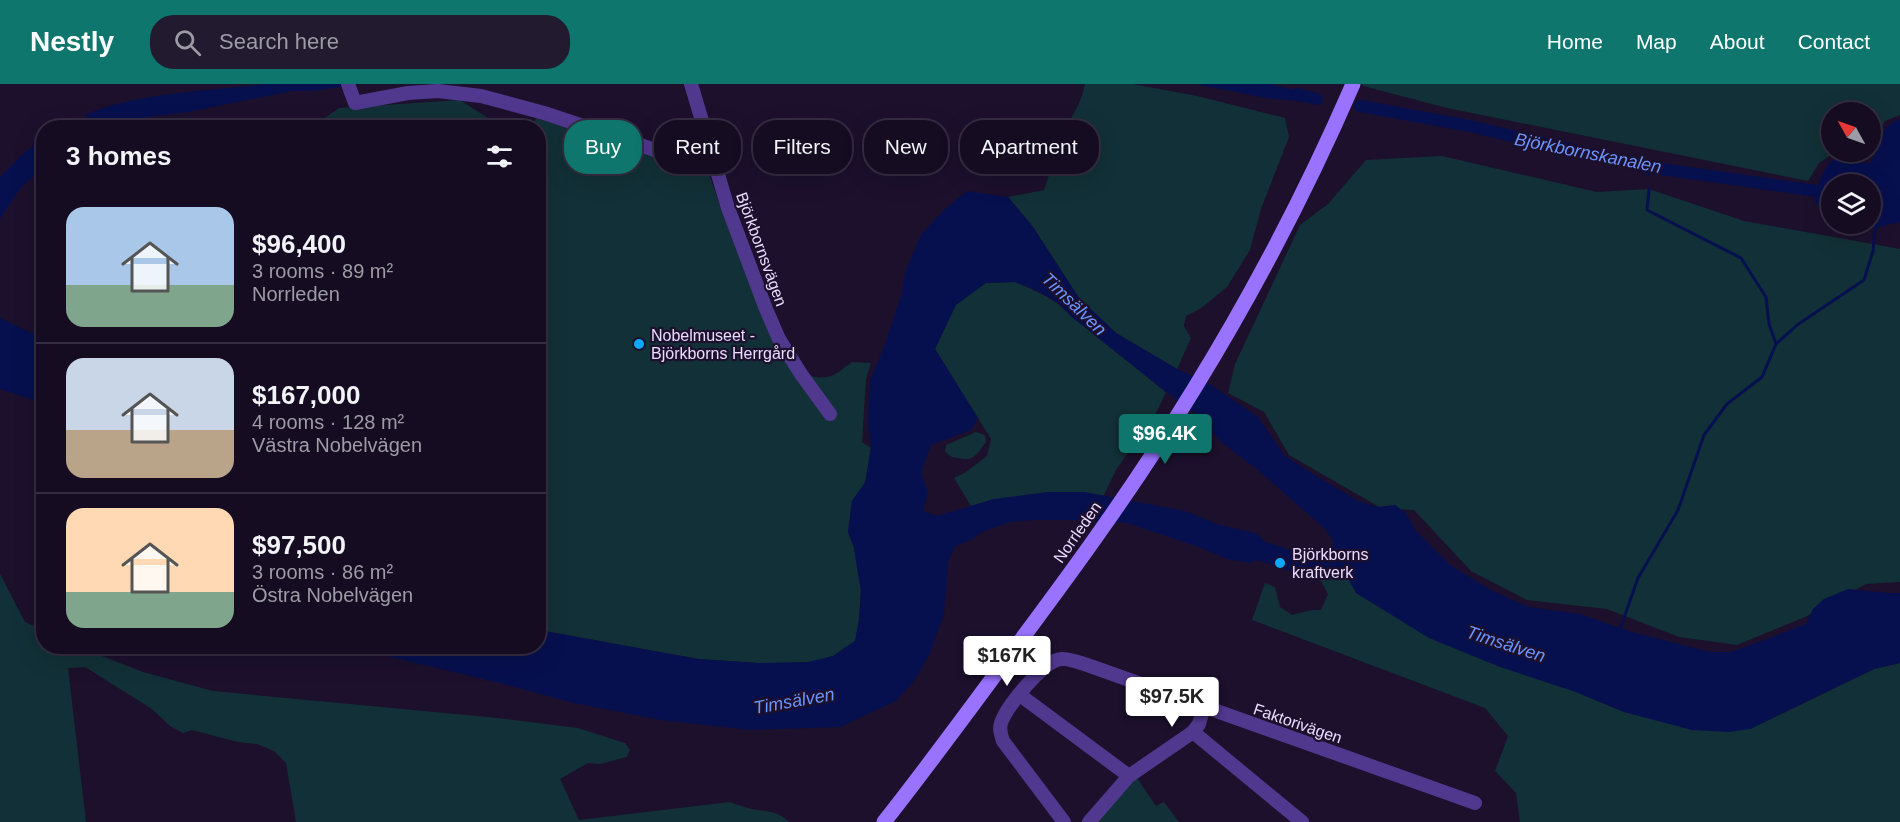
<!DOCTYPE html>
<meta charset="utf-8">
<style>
body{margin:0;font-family:Helvetica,sans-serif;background:#221a2f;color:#f1f3f6;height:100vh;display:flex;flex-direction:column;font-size:22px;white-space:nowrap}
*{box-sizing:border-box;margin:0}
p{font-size:20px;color:#9d9ba5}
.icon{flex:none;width:33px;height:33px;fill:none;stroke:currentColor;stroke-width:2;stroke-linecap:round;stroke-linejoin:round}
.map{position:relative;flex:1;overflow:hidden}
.details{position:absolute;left:36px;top:36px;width:510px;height:534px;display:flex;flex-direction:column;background:#150c22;border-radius:24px;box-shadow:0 6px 24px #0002,0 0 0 2px #342c40}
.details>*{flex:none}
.hud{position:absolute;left:564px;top:36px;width:570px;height:54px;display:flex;gap:12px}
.needle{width:39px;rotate:310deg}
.fabs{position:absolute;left:1821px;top:18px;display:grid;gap:12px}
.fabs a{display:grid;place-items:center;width:60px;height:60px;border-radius:50%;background:#150c22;box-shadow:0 6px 24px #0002,0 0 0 2px #342c40;font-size:30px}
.price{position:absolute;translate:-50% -51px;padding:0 14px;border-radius:6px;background:#fff;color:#222;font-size:20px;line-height:39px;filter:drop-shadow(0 2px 3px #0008)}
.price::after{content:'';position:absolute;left:50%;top:36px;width:18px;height:14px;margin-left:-9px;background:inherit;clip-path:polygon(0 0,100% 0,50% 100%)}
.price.active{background:#0f766e;color:#fff}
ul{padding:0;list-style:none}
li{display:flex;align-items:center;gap:18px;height:150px;padding:0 30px}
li+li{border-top:2px solid #342c40}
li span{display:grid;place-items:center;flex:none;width:168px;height:120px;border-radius:18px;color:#555}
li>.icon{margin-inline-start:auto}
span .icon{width:72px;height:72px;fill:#fffc;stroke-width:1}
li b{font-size:26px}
h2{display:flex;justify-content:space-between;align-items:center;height:72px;padding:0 30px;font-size:26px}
.chip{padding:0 21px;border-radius:24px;background:#150c22;box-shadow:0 6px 24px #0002,0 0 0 2px #342c40;font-size:21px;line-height:54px}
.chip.active{background:#0f766e;color:#fff}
header{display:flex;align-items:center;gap:36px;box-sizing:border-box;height:84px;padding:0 30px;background:#0f766e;color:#fff}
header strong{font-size:28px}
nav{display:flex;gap:33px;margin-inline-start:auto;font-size:21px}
.search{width:420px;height:54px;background:#221a2f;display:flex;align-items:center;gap:15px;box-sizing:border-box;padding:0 21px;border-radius:24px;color:#9d9ba5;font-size:22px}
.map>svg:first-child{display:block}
.green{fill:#123037}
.water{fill:#07104e}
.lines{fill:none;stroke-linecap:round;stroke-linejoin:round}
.stream{stroke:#07104e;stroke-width:3}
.canal{stroke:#07104e;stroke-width:12}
.river{stroke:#07104e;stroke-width:20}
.street{stroke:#51388f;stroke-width:14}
.secondary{stroke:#9973ff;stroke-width:15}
.poi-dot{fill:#08a9ff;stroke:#1c102d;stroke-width:2}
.labels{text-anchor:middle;stroke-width:4.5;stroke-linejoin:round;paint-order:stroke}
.street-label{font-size:16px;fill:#e9dcff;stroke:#1c102d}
.poi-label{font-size:16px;fill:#e9dcff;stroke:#1c102d;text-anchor:start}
.water-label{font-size:18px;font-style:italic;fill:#6a95ff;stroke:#1c102d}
</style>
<header>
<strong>Nestly</strong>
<div class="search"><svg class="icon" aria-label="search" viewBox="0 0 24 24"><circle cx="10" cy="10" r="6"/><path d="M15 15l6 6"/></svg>Search here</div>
<nav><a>Home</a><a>Map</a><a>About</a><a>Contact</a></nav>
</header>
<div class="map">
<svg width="1900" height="738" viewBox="0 0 1900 738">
<rect width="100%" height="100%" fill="#1c102d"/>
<g class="green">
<path d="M1085,0H1133L1197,12L1285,34L1289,53L1261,125L1250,166L1227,203L1200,225L1186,232L1184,242L1191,254L1177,285L1116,249L1079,214L1033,143L1008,113L1044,106L1049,91L1032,78C1055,57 1079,32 1085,0Z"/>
<path d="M1363,0H1900V31L1885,37L1871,64L1870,28H1832V68H1835L1819,79L1808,97L1447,24L1363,2Z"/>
<path d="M460,16L502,43L310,44L339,24Z"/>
<path d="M536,34L626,63L706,81L721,125L749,197L805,299L811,292C831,297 837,289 852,278L871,279L866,295L862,358L871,364L865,399L852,417L848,448L854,464L861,507L859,536L855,557L833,572L808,579H758L698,575L539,546L538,44H531Z"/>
<path d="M1442,72L1597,108L1649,105L1744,137L1900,165V498L1866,500L1805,533L1737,561L1679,553L1607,525L1527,516L1471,487L1414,426L1381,424L1289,371L1264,328L1228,309L1235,280L1300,141L1328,120L1366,76Z"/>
<path d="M1015,198C1037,207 1056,215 1072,233L1166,308L1157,327L1116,386L1103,413C1062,405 1010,410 971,422L954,394L966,388L987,372L991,355L935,265L955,221L986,199Z"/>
<path d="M976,348L985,351L986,358C977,370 974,378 958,374C951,373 949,372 945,367L946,361Z"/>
<path d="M1337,487L1345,489L1576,608L1624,628L1750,645L1874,585L1900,579V738H1520L1516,709L1495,687L1508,652L1485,624L1252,536L1265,499L1275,503L1280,523L1292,531L1312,526H1321L1328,510L1319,494Z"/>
<path d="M0,490L25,538L43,546L44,562L79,563L143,588L213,607L498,634L578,644L625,659L630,666L627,673L600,680L588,679L560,695L579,736L730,718C739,721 748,725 758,726C772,728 778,728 789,738H296L286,679L274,667L257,660L238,658L192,646L183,649L170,642L152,625L85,583L68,584L86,738H0Z"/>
<path d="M1137,694L1156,722L1164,718L1179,738H1096Z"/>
</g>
<g class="water">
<path d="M267,0H362L311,7H292L188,28L148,33L108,43H95L85,40L87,30C145,7 206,8 267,0Z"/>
<path d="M1195,0H1271L1312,11L1313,14L1307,18L1266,14Z"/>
<path d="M1900,35V138L1875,144L1863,140H1870V100H1832L1831,130L1815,119C1818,96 1823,84 1840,69L1860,79H1870C1878,68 1873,70 1876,60C1880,48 1889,40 1900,35Z"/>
<path d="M41,57H43V85L21,103L0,135V93L25,68Z"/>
<path d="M967,107L1008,113L1033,143L1079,214L1116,249L1177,285L1208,299L1258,333L1284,371L1311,389L1358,417L1377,423L1395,421L1406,429L1415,446L1450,481L1491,506L1529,523L1580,530L1632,548L1710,568H1731L1762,557L1806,540L1813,525L1824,515L1848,505L1889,509H1900V579L1874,585L1750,645L1728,648L1692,646L1624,628L1576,608L1500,583L1429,554L1356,509L1345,489L1337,487L1319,494L1299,484L1302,475H1316L1317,470L1332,471L1333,456L1325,445L1258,386L1221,358L1202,334L1166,308L1072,233L1060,220L1038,207L1015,198L986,199L956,221L935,265L978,334L971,346L931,361L921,388L928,408L923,427L937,432L994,415L1048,408H1085L1185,427L1220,441L1255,449L1263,455L1259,475L1251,479L1227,475L1199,463L1127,439L1082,436H1033L1010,438L982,448L971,456L955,462L948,478L944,530L930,569L915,596L896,617L840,643L750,646L661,636L574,619L500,599L395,574L362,563L538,562L539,546L698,575L758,579L808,578L833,572L855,557L859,536L861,507L854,464L848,448L852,417L865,399L871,364L868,338L870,297L884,263L901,212L906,186L921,151L944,126Z"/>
<path d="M0,234L43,255V321L40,318L0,305Z"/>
</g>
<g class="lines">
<g class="stream">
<path d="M1647,83L1648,92"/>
<path d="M1649,105L1647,126L1741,174L1766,213L1769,240L1776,260"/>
<path d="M1619,548L1638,494L1678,426L1704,351L1727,320L1762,293L1776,260L1797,241L1864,196L1873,167L1875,144"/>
</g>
<g class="canal">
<path d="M1297,10L1317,15"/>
<path d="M1360,22L1465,41L1647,83L1817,107"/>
</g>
<path class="river" d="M1236,461L1265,468L1298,479L1327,478"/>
<g class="street">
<path d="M348,0L355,19L408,9L438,7L481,12L544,29L673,72L714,77"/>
<path d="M691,0L728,124L766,225L779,255L801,290L830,330"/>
<path d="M1020,611L1129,692L1193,648L1302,738"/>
<path d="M1193,648L1199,640L1204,623"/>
<path d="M1064,738L1003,657C1001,650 999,646 1001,639C1006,623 1044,576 1061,575C1070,574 1084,580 1093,583L1475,719"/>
<path d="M1089,738L1129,692"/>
</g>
<path class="secondary" d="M884,738C929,681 972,622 1015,564C1044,525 1073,486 1101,446C1200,306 1285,157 1353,0"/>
</g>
<g class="poi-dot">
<circle cx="639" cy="260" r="6"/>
<circle cx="1280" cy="479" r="6"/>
</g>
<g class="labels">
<g class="street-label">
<text transform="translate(762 165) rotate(70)" y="6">Björkbornsvägen</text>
<text transform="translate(1077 448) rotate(-55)" y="6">Norrleden</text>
<text transform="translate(1298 639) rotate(19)" y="6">Faktorivägen</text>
</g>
<g class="poi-label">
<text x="651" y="257">Nobelmuseet -<tspan x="651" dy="18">Björkborns Herrgård</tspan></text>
<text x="1292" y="476">Björkborns<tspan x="1292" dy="18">kraftverk</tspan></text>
</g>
<g class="water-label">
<text transform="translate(1588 69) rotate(11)" y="6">Björkbornskanalen</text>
<text transform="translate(1074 220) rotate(44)" y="6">Timsälven</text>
<text transform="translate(1506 560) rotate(18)" y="6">Timsälven</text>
<text transform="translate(794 617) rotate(-10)" y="6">Timsälven</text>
</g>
</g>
</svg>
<div class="fabs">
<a><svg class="needle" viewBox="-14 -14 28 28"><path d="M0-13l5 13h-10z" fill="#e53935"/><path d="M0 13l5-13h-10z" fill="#9d9ba5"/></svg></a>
<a><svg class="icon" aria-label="layers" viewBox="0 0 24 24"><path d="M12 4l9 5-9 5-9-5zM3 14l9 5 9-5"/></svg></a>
</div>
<b class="price active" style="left:1165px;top:381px">$96.4K</b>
<b class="price" style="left:1007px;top:603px">$167K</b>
<b class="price" style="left:1172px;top:644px">$97.5K</b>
<div class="hud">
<a class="chip active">Buy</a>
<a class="chip">Rent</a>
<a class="chip">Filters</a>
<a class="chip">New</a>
<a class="chip">Apartment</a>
</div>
<section class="details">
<h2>3 homes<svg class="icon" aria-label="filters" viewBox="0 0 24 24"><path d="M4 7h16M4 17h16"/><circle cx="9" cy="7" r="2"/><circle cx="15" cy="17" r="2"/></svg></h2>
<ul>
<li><span style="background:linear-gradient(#a9c7e8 65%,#7fa58c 0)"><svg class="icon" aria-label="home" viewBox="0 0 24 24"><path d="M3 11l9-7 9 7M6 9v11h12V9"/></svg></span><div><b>$96,400</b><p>3 rooms · 89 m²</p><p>Norrleden</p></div></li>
<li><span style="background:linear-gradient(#c9d6e8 60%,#b9a48a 0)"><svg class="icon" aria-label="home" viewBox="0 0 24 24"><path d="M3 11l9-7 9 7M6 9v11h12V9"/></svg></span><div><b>$167,000</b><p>4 rooms · 128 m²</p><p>Västra Nobelvägen</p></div></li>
<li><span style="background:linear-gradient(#ffd9b3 70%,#7fa58c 0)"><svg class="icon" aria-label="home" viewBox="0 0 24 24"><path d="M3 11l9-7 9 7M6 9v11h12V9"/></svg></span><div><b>$97,500</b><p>3 rooms · 86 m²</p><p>Östra Nobelvägen</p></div></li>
</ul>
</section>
</div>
